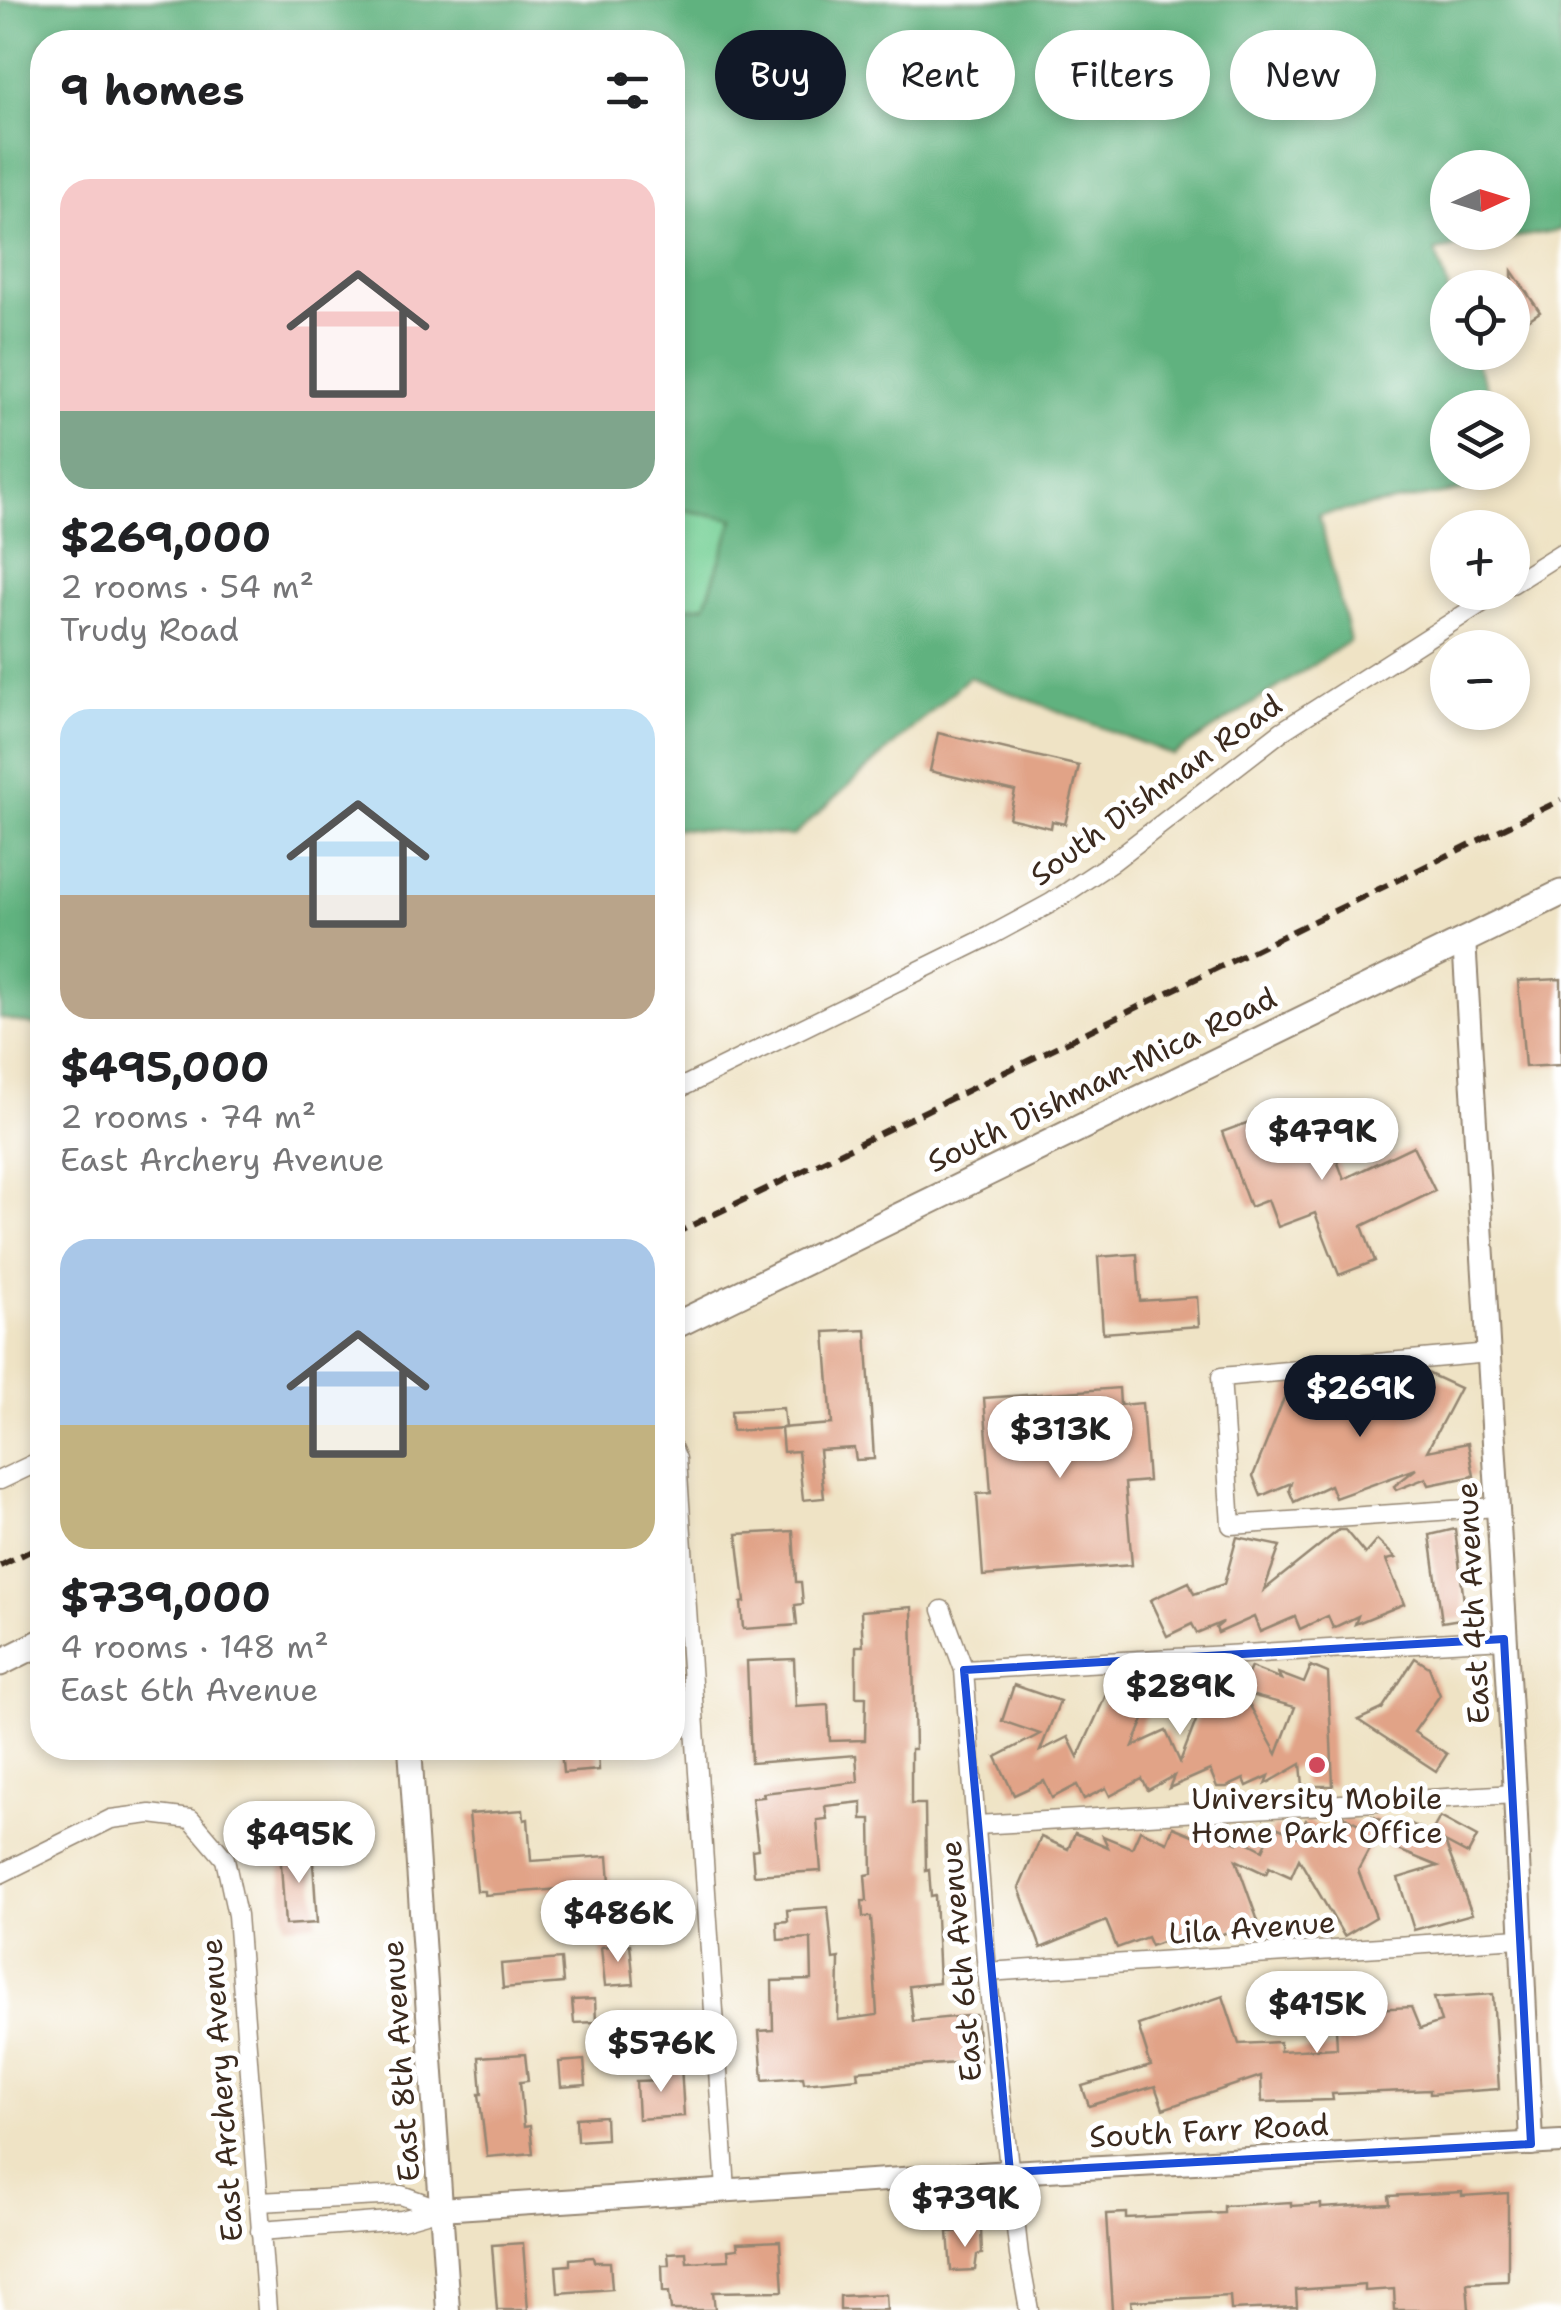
<!DOCTYPE html>
<meta charset="utf-8">
<style>
body{margin:0;font-family:"Shantell Sans",sans-serif;background:#f6f6f6;color:#202124;height:100vh;display:flex;flex-direction:column;font-size:38px;white-space:nowrap}
*{box-sizing:border-box;margin:0}
p{font-size:32px;color:#757577}
.icon{flex:none;width:55px;height:55px;fill:none;stroke:currentColor;stroke-width:2;stroke-linecap:round;stroke-linejoin:round}
.map{position:relative;flex:1;overflow:hidden}
.side{position:absolute;left:30px;top:30px;width:655px;height:1730px;display:flex;flex-direction:column;background:#fff;border-radius:40px;box-shadow:0 5px 15px #0003}
.side>*{flex:none}
.hud{position:absolute;left:715px;top:30px;width:695px;height:90px;display:flex;gap:20px}
.needle{width:65px;rotate:86deg}
.fabs{position:absolute;left:1430px;top:150px;display:grid;gap:20px}
.fabs a{display:grid;place-items:center;width:100px;height:100px;border-radius:50%;background:#fff;box-shadow:0 5px 15px #0003;font-size:50px}
.price{position:absolute;translate:-50% -85px;padding:0 22px;border-radius:35px;background:#fff;color:#222;font-size:32px;line-height:65px;filter:drop-shadow(0 2px 5px #0008)}
.price::after{content:'';position:absolute;left:50%;top:60px;width:30px;height:22px;margin-left:-15px;background:inherit;clip-path:polygon(0 0,100% 0,50% 100%)}
.price.current{background:#111827;color:#fff}
ul{padding:0;list-style:none}
li{display:grid;align-content:center;gap:20px;height:530px;padding:0 30px}
li span{display:grid;place-items:center;height:310px;border-radius:30px;color:#555}
li>.icon{margin-inline-start:auto}
span .icon{width:180px;height:180px;fill:#fffc;stroke-width:1}
li b{font-size:42px}
h2{display:flex;justify-content:space-between;align-items:center;height:120px;padding:0 30px;font-size:42px}
.chip{padding:0 35px;border-radius:45px;background:#fff;box-shadow:0 5px 15px #0003;font-size:35px;line-height:90px}
.chip.current{background:#111827;color:#fff}
.map>svg:first-child{display:block}
.green{fill:#76d096;stroke:#587d5a;stroke-width:2.5}
.forest{fill:#60b27f;stroke:#4e6e4e;stroke-width:2.5;fill-rule:evenodd}
.building{fill:#e1a387;fill-rule:evenodd}
.lines{fill:none;stroke-linecap:round;stroke-linejoin:round}
.minor-casing{stroke:#958672;stroke-width:21}
.tertiary-casing{stroke:#958672;stroke-width:26}
.secondary-casing{stroke:#958672;stroke-width:29}
.minor{stroke:#fff;stroke-width:18}
.tertiary{stroke:#fff;stroke-width:22}
.secondary{stroke:#fff;stroke-width:25}
.rail{stroke:#3b2a1e;stroke-width:6;stroke-dasharray:15 8;stroke-linecap:butt}
.marked{fill:none;stroke:#1d4ed8;stroke-width:8;stroke-linejoin:round}
.poi-dot{fill:#d1495b;stroke:#fff;stroke-width:4}
.labels{text-anchor:middle;stroke-width:10;stroke-linejoin:round;paint-order:stroke}
.street-label{font-size:30px;fill:#3b2a1e;stroke:#fff}
.poi-label{font-size:30px;fill:#3b2a1e;stroke:#fff}
</style>
<div class="map">
<svg width="1561" height="2310" viewBox="0 0 1561 2310">
<rect width="100%" height="100%" fill="#fff"/>
<filter id="ink" filterUnits="userSpaceOnUse"><feTurbulence type="fractalNoise" baseFrequency=".01" numOctaves="2"/><feDisplacementMap in="SourceGraphic" scale="20" xChannelSelector="R" yChannelSelector="G"/><feConvolveMatrix kernelMatrix="1 2 1 2 8 2 1 2 1" color-interpolation-filters="sRGB"/></filter>
<filter id="wash" filterUnits="userSpaceOnUse"><feTurbulence type="fractalNoise" baseFrequency=".0048" numOctaves="4" result="noise"/><feDisplacementMap in="SourceGraphic" scale="40" xChannelSelector="R" yChannelSelector="G"/><feGaussianBlur stdDeviation="2.25" result="paint"/><feColorMatrix in="noise" values="0 0 0 0 0 0 0 0 0 0 0 0 0 0 0 0 0 1.4 0 .05"/><feComposite in="paint" operator="in"/></filter>
<g filter="url(#wash)">
<rect width="100%" height="100%" fill="#efe3c5"/>
<path class="green" d="M672,508L734,518L705,606L673,609Z"/>
<path class="forest" d="M0,0H1561V230L1435,251L1448,287V352L1473,353L1494,407L1448,408V472L1495,473L1494,485L1319,515L1350,641L1173,755L969,677L793,836L673,828V609L705,605L734,519L673,508L672,42H42V1027L0,1018ZM1448,168H1512V232H1448Z"/>
<g id="blocks">
<g class="building">
<path d="M1512,271L1540,312L1512,331Z"/>
<path d="M938,733L1079,766L1065,824L1052,821L1051,828L1009,818L1015,791L930,771Z"/>
<path d="M1561,979V1065L1525,1067L1518,981Z"/>
<path d="M1279,1111L1285,1127L1319,1113L1344,1179L1413,1146L1435,1191L1362,1226L1375,1261L1339,1275L1315,1213L1278,1227L1268,1200L1250,1207L1222,1132Z"/>
<path d="M1137,1254L1140,1301L1197,1297L1199,1326L1103,1333L1098,1257Z"/>
<path d="M866,1330L874,1459L856,1460L854,1448L819,1450L824,1498L803,1500L798,1451L783,1452L781,1428L832,1424L825,1332Z"/>
<path d="M1425,1372L1460,1388L1427,1451L1468,1443L1474,1476L1429,1485L1426,1478L1396,1490L1394,1486L1416,1469L1335,1498L1330,1485L1294,1502L1289,1490L1291,1483L1261,1496L1253,1476L1290,1383L1320,1393L1325,1383L1349,1394L1352,1385L1383,1396L1390,1380L1416,1391Z"/>
<path d="M1119,1388L1120,1405L1142,1403L1148,1481L1125,1483L1132,1565L983,1576L977,1494L991,1493L984,1398Z"/>
<path d="M783,1408L785,1428L732,1431L731,1411Z"/>
<path d="M1455,1529L1466,1618L1442,1622L1430,1535Z"/>
<path d="M1339,1530H1345L1365,1554L1377,1540L1396,1558L1386,1560L1404,1604L1355,1624L1358,1616L1333,1628L1328,1616L1300,1629L1295,1617L1260,1632L1254,1617L1218,1633L1216,1628L1223,1622L1197,1633L1192,1624L1167,1636L1150,1600L1189,1582L1194,1594L1224,1584L1237,1537L1280,1546L1264,1590Z"/>
<path d="M793,1531L796,1582H801L803,1604L795,1605L797,1625L743,1629L741,1603L745,1602L737,1534Z"/>
<path d="M912,1607L915,1749H911V1804H925L926,1871L929,1870L931,1897L935,1896L939,1983L909,1986L913,2021L976,2015L980,2061L857,2071L858,2078L804,2083L803,2077L763,2080L759,2031L773,2030L772,1981L812,1980L811,1938L778,1940L777,1922L788,1921L787,1910L828,1907L833,1959L839,1958L838,2020L877,2015L871,1917H863L862,1901H867L865,1875L872,1874L871,1819H862V1802L825,1806L827,1819L817,1820L821,1871L754,1875L752,1850L758,1849L752,1798L764,1797L763,1793L858,1782L856,1755L751,1763L747,1661L794,1659L796,1707L828,1705L830,1741L865,1740L866,1697H856V1646H863L861,1611Z"/>
<path d="M1415,1658L1429,1667L1440,1695L1414,1732L1447,1754L1436,1771L1358,1720L1382,1709Z"/>
<path d="M1311,1666L1328,1673L1333,1786H1303L1301,1764L1266,1784L1269,1776L1247,1786L1244,1779L1227,1787H1217L1210,1770L1169,1788L1174,1776L1148,1790L1142,1779L1110,1796L1106,1788L1084,1799L1077,1785L1052,1798L1044,1781L1014,1795L996,1757L1040,1734L1002,1721L1014,1685L1060,1701L1040,1751L1068,1737L1078,1757L1115,1675L1155,1693L1133,1746L1166,1731L1180,1762L1215,1672L1235,1680L1241,1690L1251,1667L1281,1679L1278,1673L1304,1683ZM1243,1693L1295,1707L1277,1754Z"/>
<path d="M598,1748L599,1770L563,1773L561,1750Z"/>
<path d="M523,1810L524,1820L528,1819L531,1861L608,1856L610,1882L599,1883V1886L485,1895V1891H477L469,1814Z"/>
<path d="M1344,1816L1366,1828L1372,1816L1407,1833L1411,1824L1431,1833L1440,1817L1477,1837L1468,1854L1445,1842L1472,1914L1414,1930L1398,1878L1438,1866L1374,1840L1358,1870L1376,1917L1344,1936L1299,1859L1291,1877L1269,1867L1266,1874L1236,1860L1258,1921L1217,1936L1216,1932L1186,1944L1182,1934L1151,1946L1147,1937L1117,1948L1106,1921L1041,1948L1019,1888L1041,1837L1068,1849L1075,1833L1108,1847L1103,1836L1132,1848L1140,1830L1167,1842L1173,1827L1202,1839L1206,1829L1238,1843L1240,1838L1263,1850L1274,1826L1298,1837L1306,1820L1335,1834Z"/>
<path d="M312,1847L317,1923L285,1925L280,1849Z"/>
<path d="M630,1944L634,1984L605,1986L601,1947Z"/>
<path d="M561,1959L563,1983L503,1988L501,1964Z"/>
<path d="M1493,1994L1499,2089L1430,2094V2090L1332,2094L1333,2100L1262,2102L1261,2076L1163,2109L1155,2086L1089,2106L1082,2086L1151,2066L1138,2025L1223,1996L1239,2044L1280,2042V2051L1337,2048L1335,2008L1356,2006V2010L1411,2007L1420,2029L1441,2022L1434,1998Z"/>
<path d="M595,1999L596,2022L574,2023L572,2000Z"/>
<path d="M525,2054L528,2081L520,2082L524,2127L530,2126L533,2153L487,2157L479,2094H482L479,2057Z"/>
<path d="M584,2060L586,2085L561,2087L559,2062Z"/>
<path d="M681,2065L684,2116L638,2119L636,2081L664,2080L663,2066Z"/>
<path d="M605,2116L606,2139L577,2141L576,2118Z"/>
<path d="M1462,2192V2196L1508,2193V2281L1467,2283L1469,2310H1395L1394,2289L1365,2291V2285L1296,2290L1297,2307L1231,2310L1230,2296L1131,2301L1132,2310H1112L1106,2214L1126,2213V2218L1224,2213V2206L1291,2202V2206L1321,2204V2208L1390,2204L1389,2196Z"/>
<path d="M981,2230L982,2254L977,2255L975,2270L951,2271L948,2232Z"/>
<path d="M780,2241L783,2291L713,2292L715,2310H671L669,2292H663L662,2265H669L668,2253L686,2252L687,2262L729,2260L728,2250L738,2249L737,2243Z"/>
<path d="M523,2243L528,2310H497L492,2245Z"/>
<path d="M593,2257L594,2262H610L612,2289L558,2293L556,2266L570,2265V2259Z"/>
<path d="M886,2294L887,2310H840V2296Z"/>
</g>
</g>
</g>
<g filter="url(#ink)">
<use href="#blocks" fill-opacity="0" stroke="#958672" stroke-width="2.5"/>
<g class="lines">
<defs>
<g id="minor">
<path d="M1512,584L1561,553"/>
<path d="M672,1092L990,936L1051,903L1111,863L1282,731L1499,592"/>
<path d="M1489,1353L1221,1377L1231,1525L1497,1507"/>
<path d="M672,1447L677,1459L726,2190"/>
<path d="M0,1480L42,1460"/>
<path d="M942,1610L964,1670L987,1972L1019,2255L1029,2310"/>
<path d="M964,1670L1504,1639"/>
<path d="M976,1825L1515,1794"/>
<path d="M0,1874L111,1819L150,1814L191,1819L225,1859L237,1915L267,2310"/>
<path d="M987,1972L1520,1938"/>
<path d="M258,2202L401,2195L440,2209"/>
<path d="M260,2231L402,2220L440,2209"/>
</g>
<g id="tertiary">
<path d="M1464,939L1515,1794L1531,2144"/>
<path d="M410,1748L448,2310"/>
<path d="M440,2209L1010,2172L1561,2142"/>
</g>
<g id="secondary">
<path d="M672,1327L1561,893"/>
<path d="M0,1663L42,1642"/>
</g>
</defs>
<use href="#minor" class="minor-casing"/>
<use href="#tertiary" class="tertiary-casing"/>
<use href="#secondary" class="secondary-casing"/>
<use href="#minor" class="minor"/>
<use href="#tertiary" class="tertiary"/>
<use href="#secondary" class="secondary"/>
<g class="rail">
<path d="M672,1235L1561,800"/>
<path d="M0,1566L42,1545"/>
</g>
</g>
</g>
<path class="marked" d="M1504,1639L1531,2144L1010,2172L964,1670Z"/>
<circle class="poi-dot" cx="1317" cy="1765" r="10"/>
<g class="labels">
<g class="street-label">
<text transform="translate(1156 790) rotate(-36)" y="10">South Dishman Road</text>
<text transform="translate(1102 1080) rotate(-26)" y="10">South Dishman-Mica Road</text>
<text transform="translate(1473 1603) rotate(-93)" y="10">East 4th Avenue</text>
<text transform="translate(1252 1928) rotate(-4)" y="10">Lila Avenue</text>
<text transform="translate(961 1961) rotate(-95)" y="10">East 6th Avenue</text>
<text transform="translate(401 2061) rotate(-94)" y="10">East 8th Avenue</text>
<text transform="translate(222 2090) rotate(-94)" y="10">East Archery Avenue</text>
<text transform="translate(1209 2131) rotate(-3)" y="10">South Farr Road</text>
</g>
<g class="poi-label">
<text x="1317" y="1809">University Mobile<tspan x="1317" dy="34">Home Park Office</tspan></text>
</g>
</g>
</svg>
<div class="fabs">
<a><svg class="needle" viewBox="-14 -14 28 28"><path d="M0-13l5 13h-10z" fill="#e53935"/><path d="M0 13l5-13h-10z" fill="#757577"/></svg></a>
<a><svg class="icon" aria-label="locate" viewBox="0 0 24 24"><circle cx="12" cy="12" r="6"/><path d="M12 2v4M12 18v4M2 12h4M18 12h4"/></svg></a>
<a><svg class="icon" aria-label="layers" viewBox="0 0 24 24"><path d="M12 4l9 5-9 5-9-5zM3 14l9 5 9-5"/></svg></a>
<a>+</a>
<a>−</a>
</div>
<b class="price" style="left:1322px;top:1183px">$479K</b>
<b class="price current" style="left:1360px;top:1440px">$269K</b>
<b class="price" style="left:1060px;top:1481px">$313K</b>
<b class="price" style="left:1180px;top:1738px">$289K</b>
<b class="price" style="left:299px;top:1886px">$495K</b>
<b class="price" style="left:618px;top:1965px">$486K</b>
<b class="price" style="left:1317px;top:2056px">$415K</b>
<b class="price" style="left:661px;top:2095px">$576K</b>
<b class="price" style="left:965px;top:2250px">$739K</b>
<div class="hud">
<a class="chip current">Buy</a>
<a class="chip">Rent</a>
<a class="chip">Filters</a>
<a class="chip">New</a>
</div>
<section class="side">
<h2>9 homes<svg class="icon" aria-label="filters" viewBox="0 0 24 24"><path d="M4 7h16M4 17h16"/><circle cx="9" cy="7" r="2"/><circle cx="15" cy="17" r="2"/></svg></h2>
<ul>
<li><span style="background:linear-gradient(#f6c9c9 75%,#7fa58c 0)"><svg class="icon" aria-label="home" viewBox="0 0 24 24"><path d="M3 11l9-7 9 7M6 9v11h12V9"/></svg></span><div><b>$269,000</b><p>2 rooms · 54 m²</p><p>Trudy Road</p></div></li>
<li><span style="background:linear-gradient(#bfe0f5 60%,#b9a48a 0)"><svg class="icon" aria-label="home" viewBox="0 0 24 24"><path d="M3 11l9-7 9 7M6 9v11h12V9"/></svg></span><div><b>$495,000</b><p>2 rooms · 74 m²</p><p>East Archery Avenue</p></div></li>
<li><span style="background:linear-gradient(#a9c7e8 60%,#c2b280 0)"><svg class="icon" aria-label="home" viewBox="0 0 24 24"><path d="M3 11l9-7 9 7M6 9v11h12V9"/></svg></span><div><b>$739,000</b><p>4 rooms · 148 m²</p><p>East 6th Avenue</p></div></li>
</ul>
</section>
</div>
